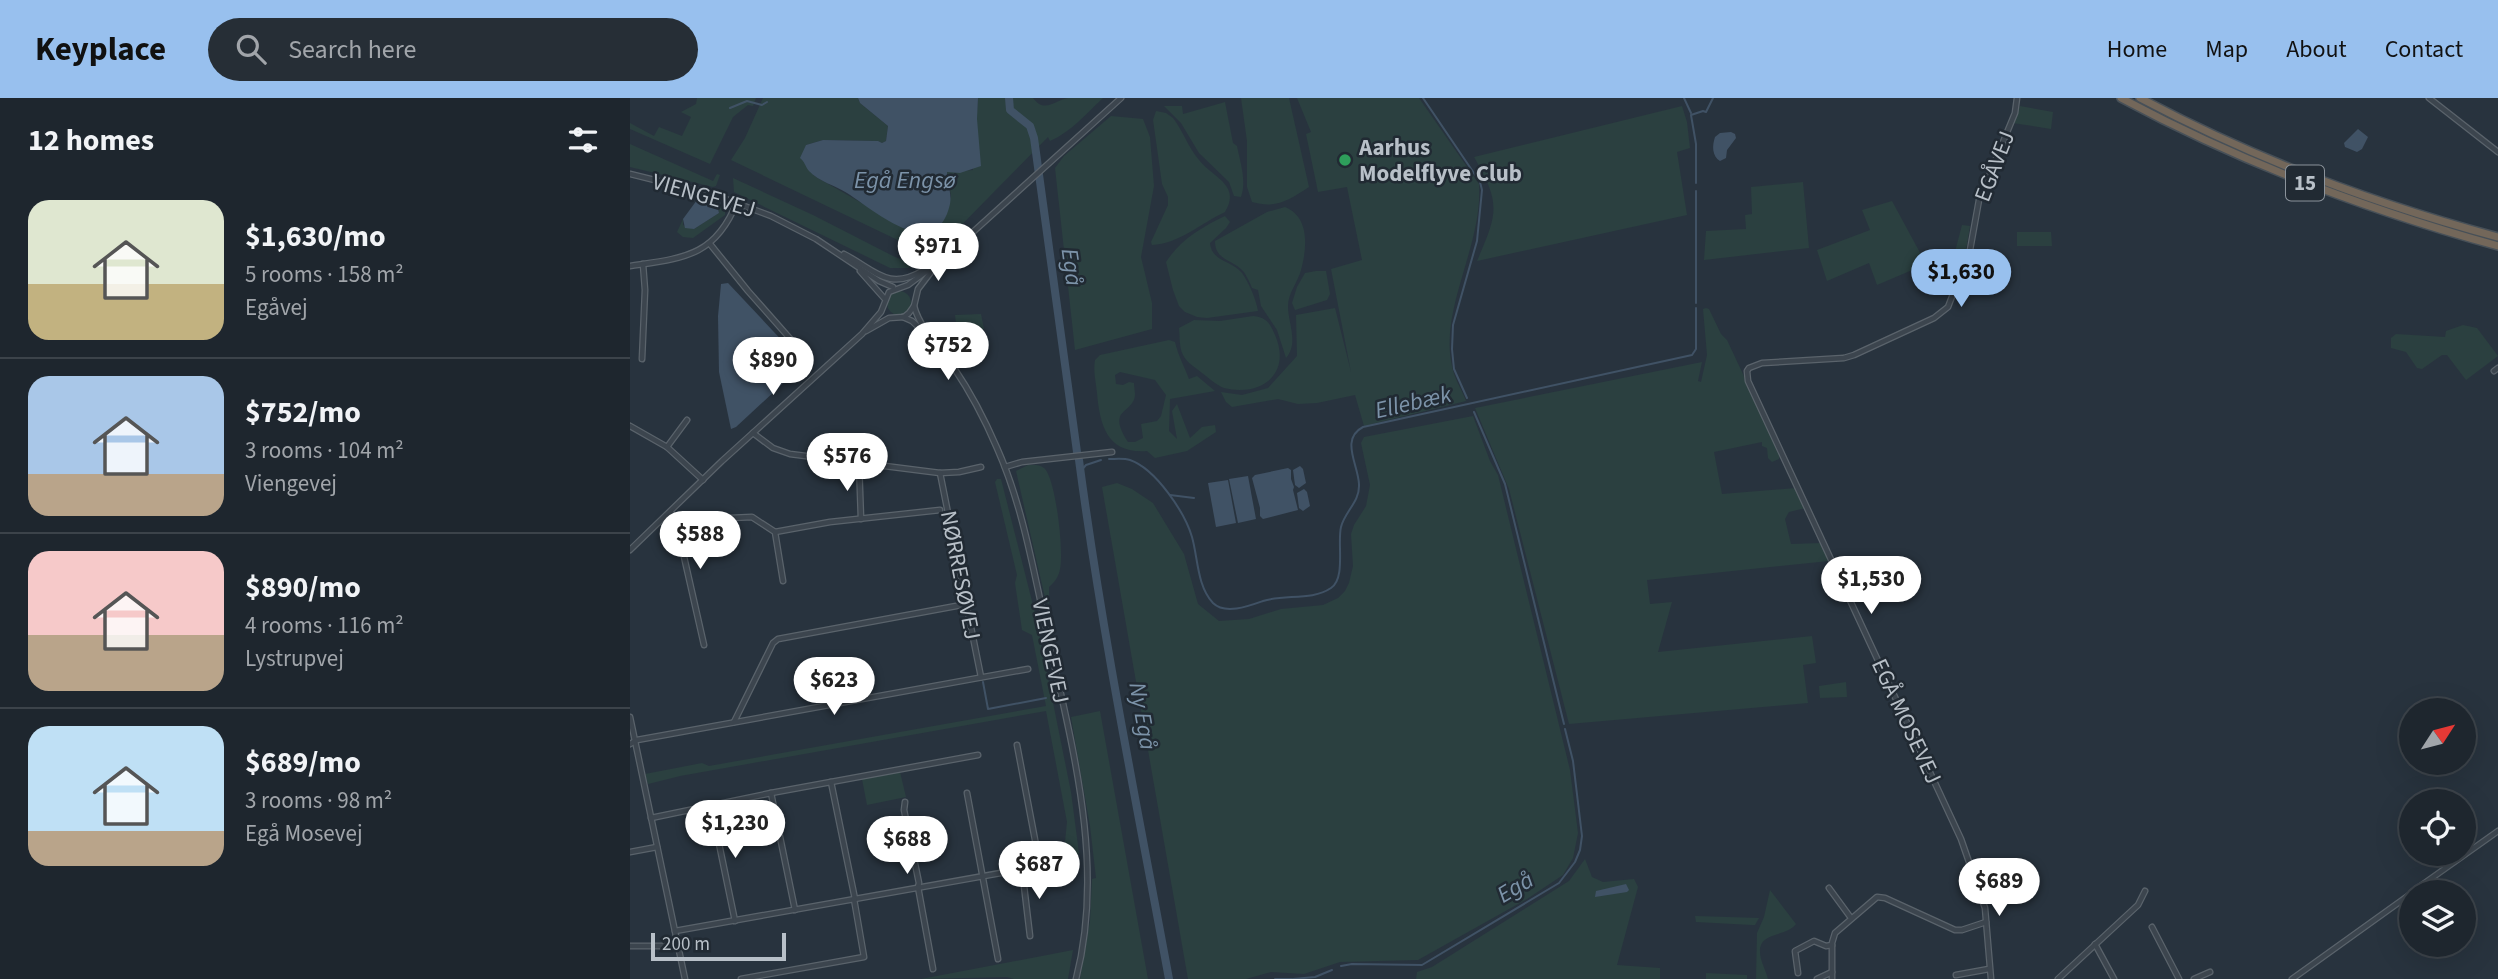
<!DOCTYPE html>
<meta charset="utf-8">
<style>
body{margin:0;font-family:"Source Sans 3",sans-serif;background:#262e36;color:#f1f3f6;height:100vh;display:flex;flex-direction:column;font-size:26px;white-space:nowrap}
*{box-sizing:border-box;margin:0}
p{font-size:23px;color:#a1a5aa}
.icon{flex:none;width:38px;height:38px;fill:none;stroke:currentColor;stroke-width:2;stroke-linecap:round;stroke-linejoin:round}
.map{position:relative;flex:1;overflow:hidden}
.panel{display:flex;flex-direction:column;background:#1e262e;width:630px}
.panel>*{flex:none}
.needle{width:46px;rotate:54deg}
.controls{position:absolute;left:1769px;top:600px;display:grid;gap:14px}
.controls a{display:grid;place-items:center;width:77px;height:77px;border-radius:50%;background:#1e262e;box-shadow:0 7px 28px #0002,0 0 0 2px #3c434a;font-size:35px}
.scale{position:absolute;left:21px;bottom:18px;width:135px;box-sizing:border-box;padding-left:7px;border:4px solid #b8c0c8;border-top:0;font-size:19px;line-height:24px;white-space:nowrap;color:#b8c0c8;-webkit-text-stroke:5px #212a33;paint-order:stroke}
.price{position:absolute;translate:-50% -60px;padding:0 16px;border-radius:24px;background:#fff;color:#222;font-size:23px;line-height:46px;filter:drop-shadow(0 2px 4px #0008)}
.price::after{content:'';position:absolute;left:50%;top:42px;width:21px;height:16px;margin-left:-10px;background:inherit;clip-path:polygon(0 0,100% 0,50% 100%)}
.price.current{background:#98c0ee;color:#111}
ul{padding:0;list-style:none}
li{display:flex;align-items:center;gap:21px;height:175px;padding:0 28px}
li+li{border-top:2px solid #3c434a}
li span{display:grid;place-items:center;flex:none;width:196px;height:140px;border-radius:21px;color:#555}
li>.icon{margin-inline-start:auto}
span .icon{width:84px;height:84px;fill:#fffc;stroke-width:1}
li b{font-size:30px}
h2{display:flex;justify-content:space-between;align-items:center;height:84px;padding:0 28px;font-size:30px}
header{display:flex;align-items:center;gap:42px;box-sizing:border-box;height:98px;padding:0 35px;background:#98c0ee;color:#111}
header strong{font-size:33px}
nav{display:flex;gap:38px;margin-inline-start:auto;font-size:24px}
.search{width:490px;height:63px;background:#262e36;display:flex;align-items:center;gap:18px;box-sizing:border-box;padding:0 24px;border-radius:38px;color:#a1a5aa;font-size:26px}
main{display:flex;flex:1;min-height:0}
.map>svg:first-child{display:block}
.green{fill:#2b4040;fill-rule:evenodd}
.water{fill:#405265}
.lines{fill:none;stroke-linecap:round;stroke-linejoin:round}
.stream{stroke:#405265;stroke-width:2}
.river{stroke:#405265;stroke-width:8}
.minor-casing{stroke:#5a636b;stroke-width:7}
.highway-casing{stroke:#475058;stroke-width:10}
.minor{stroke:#3c454e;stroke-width:4.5}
.highway{stroke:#73675a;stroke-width:7}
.leisure-dot{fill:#2e9e5b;stroke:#212a33;stroke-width:2.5}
.labels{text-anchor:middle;stroke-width:5;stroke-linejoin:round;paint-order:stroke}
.shield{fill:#212a33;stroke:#8b939b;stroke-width:2}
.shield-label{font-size:21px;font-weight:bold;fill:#b8c0c8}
.poi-label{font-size:23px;font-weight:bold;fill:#b8c0c8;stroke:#212a33;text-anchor:start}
.street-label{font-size:23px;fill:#b8c0c8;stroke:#212a33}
.water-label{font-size:24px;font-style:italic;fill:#7c93a9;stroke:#212a33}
</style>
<header>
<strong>Keyplace</strong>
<div class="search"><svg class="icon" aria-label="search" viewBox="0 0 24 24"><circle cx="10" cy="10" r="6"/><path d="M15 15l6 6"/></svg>Search here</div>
<nav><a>Home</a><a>Map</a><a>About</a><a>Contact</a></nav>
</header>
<main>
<section class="panel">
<h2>12 homes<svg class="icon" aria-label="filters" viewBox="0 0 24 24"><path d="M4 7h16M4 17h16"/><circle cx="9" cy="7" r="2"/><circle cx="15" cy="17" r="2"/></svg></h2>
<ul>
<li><span style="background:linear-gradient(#dfe7d0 60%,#c2b280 0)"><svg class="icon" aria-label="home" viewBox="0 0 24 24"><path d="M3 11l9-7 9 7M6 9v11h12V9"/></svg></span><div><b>$1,630/mo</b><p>5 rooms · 158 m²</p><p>Egåvej</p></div></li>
<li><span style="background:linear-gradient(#a9c7e8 70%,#b9a48a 0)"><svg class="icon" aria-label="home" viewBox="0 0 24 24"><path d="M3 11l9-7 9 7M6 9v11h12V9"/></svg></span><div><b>$752/mo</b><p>3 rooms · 104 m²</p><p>Viengevej</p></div></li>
<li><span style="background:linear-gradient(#f6c9c9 60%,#b9a48a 0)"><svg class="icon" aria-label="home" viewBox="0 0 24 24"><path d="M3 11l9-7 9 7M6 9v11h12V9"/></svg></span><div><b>$890/mo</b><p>4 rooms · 116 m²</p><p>Lystrupvej</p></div></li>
<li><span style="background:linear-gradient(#bfe0f5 75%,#b9a48a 0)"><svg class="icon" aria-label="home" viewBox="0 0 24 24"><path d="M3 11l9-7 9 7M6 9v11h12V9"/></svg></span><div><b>$689/mo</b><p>3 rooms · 98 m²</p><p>Egå Mosevej</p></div></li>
</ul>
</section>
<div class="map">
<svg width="1868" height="881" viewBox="0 0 1868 881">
<rect width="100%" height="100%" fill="#28333e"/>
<g class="green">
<path d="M67,0H126L123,8L118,7L103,19L80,66L0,31V25L24,38L29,29L52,38L61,19L51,14L66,6Z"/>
<path d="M133,0H228L230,5L258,28L256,43L252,45L248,43L193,42L176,47C174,62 174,69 186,79L286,136L301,133L314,121L321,98L317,74L343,72L348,0H403C415,16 425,2 438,0C449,0 462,0 473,0C457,15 441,34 420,43L418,39L301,158L101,62L115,40Z"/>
<path d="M611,0H659L679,89C659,102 646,111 622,104L617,89V43Z"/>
<path d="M667,0H789L849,86C853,148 809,210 822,268C824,280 832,292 836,303L734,328L725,297L687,305L668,306L648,301L602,309L596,304L591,294L612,297L638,290L667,258L666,217L705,210L721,274L701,171L732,162L717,89L688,94L676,36L681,34Z"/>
<path d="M595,4L603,45L607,48C610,63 617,84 611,99L604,98L599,84L569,55L551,25L534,8H552L553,16Z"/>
<path d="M1052,8L1057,24L1060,50L1047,54L1057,117L847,163C868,114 871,106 844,59Z"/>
<path d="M1390,8L1423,14L1421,31L1383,25Z"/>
<path d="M526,13L536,15L543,20C553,33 558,49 569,62C582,79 612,87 595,114C571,125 549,146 522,147L521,144L538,107V99L532,86L523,22Z"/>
<path d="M481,18L513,21L520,39L524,88L511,159L522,205V231L445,252L425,70L434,58Z"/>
<path d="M0,46L83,83L87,76L90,77L86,88L83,89L0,69Z"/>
<path d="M103,80L183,117L263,158L284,167L278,170H260L104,94Z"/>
<path d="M1173,84L1179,150L1074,162L1076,133L1116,131L1115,117L1122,116L1121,89Z"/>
<path d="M1262,103L1301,175L1316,188L1332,127L1340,128L1336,152L1320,198L1292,178L1287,170L1247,187L1239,165L1197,183L1187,152L1240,132L1232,112Z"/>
<path d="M87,107L95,109V117L63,140L53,139L47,134L53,121V127L64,131L89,115Z"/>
<path d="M655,109C680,119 677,150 671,172C668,184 658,195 658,208C658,225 669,245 656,260L647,232L631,208L628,192L622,190C620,185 617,179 614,174C603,161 585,163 585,143L637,114Z"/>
<path d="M595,118L600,124L596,130L580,145C582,164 601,162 612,175C619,185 626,201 628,213L577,220L567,219L555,214L549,208L543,192L536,164C550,142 572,129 595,118Z"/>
<path d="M1387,134H1421L1422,148H1387Z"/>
<path d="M686,173H696L700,196L697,202L665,212L662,205L667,189L675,175Z"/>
<circle cx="269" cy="205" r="12"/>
<path d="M1076,210L1079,211L1091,236L1097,242L1150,355L1149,361L1142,364L1138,360L1137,350L1132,348V344L1084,354L1092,396L1166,390L1175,410L1159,414L1155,421L1161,446L1192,445L1199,463L1017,482L1020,506L1042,504L1028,554L1182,538L1186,565L1173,567L1178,605L939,626L879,391L845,310L1072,264L1068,283L1071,284L1077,257L1073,211Z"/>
<path d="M351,216L354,231L327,234L325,217Z"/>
<path d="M623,218C636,219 640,225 645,237C662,276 631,299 594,290C586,287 579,280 572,275C565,269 557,265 553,257C549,249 550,239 549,230L564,222L590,223Z"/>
<path d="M1833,227L1847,230L1868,258L1836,282L1817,257H1812L1792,271L1787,270L1776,254L1761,250V240L1766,236L1815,239L1816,233Z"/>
<path d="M539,242L545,244C548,257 554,268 559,281L567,278L585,293L540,301L539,333L547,341L542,313L547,306L560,340L572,329L585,327L586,334L557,353L525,360L517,353C478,356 470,329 467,295C466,284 463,273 465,262L470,257ZM490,274L525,282L536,297L531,318L527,323L511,326L513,340L505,344H498C476,309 503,317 505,297C505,293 504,289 504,285L499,284L493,287L486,286L485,277Z"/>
<path d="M843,318L860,363L868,377L940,672L948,735L943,760L933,777L897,801L788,862L710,864L674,876L641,874L616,881H558L472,389L487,385L502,391L523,405L554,456L568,506L589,523L619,521L651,511L693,507L708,500L715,493L719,485L723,468L721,436L724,427L736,408L740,387L731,345L734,339Z"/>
<path d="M398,367C404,367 409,366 414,370C426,380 434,455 430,471C429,478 425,484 419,489V506L416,504L386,373Z"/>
<path d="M367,381H371L405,515L441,694L449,755L445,760L443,771H438L434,754L437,724L416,613L50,678L18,686L15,676L72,665L79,668L416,608L402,537L392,532L385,485L387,477L365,384Z"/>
<path d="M1216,584L1217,599L1190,600L1189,588Z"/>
<path d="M470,613L518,881H450L460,823L462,781L466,780L460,728L441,619Z"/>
<path d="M270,674L276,699L237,707L232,681Z"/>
<path d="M955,761L962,779L973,784L1004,781L1008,789L987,867L1030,870V881H786L787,874L802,869L939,783Z"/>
<path d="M1140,792L1166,826C1156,839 1129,834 1130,854C1130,863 1136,872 1138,881H1126L1127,835L1134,819Z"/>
<path d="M1065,818L1129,820L1125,827H1122L1066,824Z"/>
<path d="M443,852L438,881H384L377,879L291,881Z"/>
<path d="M1076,875L1117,877V881H1076Z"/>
</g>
<g class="water">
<path d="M228,0H348L347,21L351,68L330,75L317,74C317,85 322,95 320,106C306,168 244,112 217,95C206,88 188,83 179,73C175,68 175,64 170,60L176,47L193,42L248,43L252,45L256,43L258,28L230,5Z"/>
<path d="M1728,31L1738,39L1732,51L1727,54L1715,49L1714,45Z"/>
<path d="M1101,34L1105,36L1106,40L1097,52L1096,60L1090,63C1082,58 1082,48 1085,39L1090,35Z"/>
<path d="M67,102L87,107L89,115L64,131L55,130L53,121Z"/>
<path d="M98,185L174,266L106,329L101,331L89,274L88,218L91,186Z"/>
<path d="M670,368L673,371L676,385L669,390L665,387L663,372Z"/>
<path d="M658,370L661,372V381L664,389L663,392L668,412L633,421L630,418V410L622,380L625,377Z"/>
<path d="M618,378L626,421L608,425L599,381Z"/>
<path d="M598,382L606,425L586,429L578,385Z"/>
<path d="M674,391L677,394L680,408L673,413L669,410L667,395Z"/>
<path d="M996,786L999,792L997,794L965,799L966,793Z"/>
</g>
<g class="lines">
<g class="stream">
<path d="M793,0L850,84L852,92L847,143L823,227L822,251L824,271L837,300"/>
<path d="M1054,0L1061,15"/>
<path d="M100,10L117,3L132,7L137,4"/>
<path d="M1066,85V46L1061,17L1073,13L1076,14L1083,0"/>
<path d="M1066,93V205"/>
<path d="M844,314L875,386L934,626"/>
<path d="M479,361C486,361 494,360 500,362C526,371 555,415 562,439C568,460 567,488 583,505C595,517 619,508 633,503C654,496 682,503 701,490C716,480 707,445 711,429C715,413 730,404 729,386C728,366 710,341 733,329L1062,257L1066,251V210"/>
<path d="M450,374L456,367L471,362"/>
<path d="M540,397L564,400"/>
<path d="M353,584L358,611L416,600"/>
<path d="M711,868L722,866L792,867L929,785L945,764L950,752L952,738L943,663L935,631"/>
<path d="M645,881H662"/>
<path d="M663,881L685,879L702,872"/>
</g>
<g class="river">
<path d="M379,0L380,12L400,28L404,40L447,354"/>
<path d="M449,362C472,536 507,708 539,881"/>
</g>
<defs>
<g id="minor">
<path d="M1799,0L1868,54"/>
<path d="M0,76L85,97L141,118L186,141L249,183L263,189"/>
<path d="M80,146L118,193L164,245"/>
<path d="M214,156C245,172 258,194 294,172"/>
<path d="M312,162L491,0"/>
<path d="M0,168C53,160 85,159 107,104"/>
<path d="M230,173L254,200"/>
<path d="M284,208C290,231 311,251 324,270C341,295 355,322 367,350C392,406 403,470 416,529C441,644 476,765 446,881"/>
<path d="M273,219L282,223L299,239"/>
<path d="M236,233L259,220L274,219L279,215L284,208L288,191L301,174"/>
<path d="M12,261L15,192L13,166"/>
<path d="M1864,273L1868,270"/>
<path d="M0,328L37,349L73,382"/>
<path d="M123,335L143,350L160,356L310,375L329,374L351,369"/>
<path d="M37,349L57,322"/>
<path d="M229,365L231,421"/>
<path d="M375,369L392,364L482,354"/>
<path d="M310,375L351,579"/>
<path d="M40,414L45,419L74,547"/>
<path d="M100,420L122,419L145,434L153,483"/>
<path d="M145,434L200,424L310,412"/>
<path d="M0,452L92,363L232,236L251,214L259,194L278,187L313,161"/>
<path d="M0,619L55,881"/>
<path d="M104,624L143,545L148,541L337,506"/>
<path d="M0,646L7,642L398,571"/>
<path d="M201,684L225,801"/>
<path d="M141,695L165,812"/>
<path d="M337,695L368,861"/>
<path d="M275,704L274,712L289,785L288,789L303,871"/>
<path d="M81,707L105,823"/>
<path d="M21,720L141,695L348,657"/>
<path d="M0,754L27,749"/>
<path d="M410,768L434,764"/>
<path d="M392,771L400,838"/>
<path d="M1199,790L1221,820"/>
<path d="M1782,794L1868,733"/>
<path d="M1522,829L1549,881"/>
<path d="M45,833L410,768L387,647"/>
<path d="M1465,846L1484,881"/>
<path d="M0,848H48"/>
<path d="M1168,875L1165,853L1184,843L1196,848L1202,847"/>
<path d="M1326,877L1359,871"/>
<path d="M111,881L234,859L224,801"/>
<path d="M1187,881L1202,874"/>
<path d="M1202,881V845L1205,835L1247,799L1255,800L1325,832H1332L1356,824"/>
<path d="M1361,881L1355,810L1331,741L1118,283L1117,273L1119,270L1132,265L1214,260L1224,257L1304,220L1318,209L1340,152L1349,102L1385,15L1387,0"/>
<path d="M1428,881L1508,807L1515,793"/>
<path d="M1564,881L1580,874"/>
<path d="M1662,881L1782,795"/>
</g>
<g id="highway">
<path d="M1491,0C1610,64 1738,112 1868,148"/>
<path d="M1510,0C1623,60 1745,106 1868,139"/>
</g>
</defs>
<use href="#minor" class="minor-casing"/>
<use href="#highway" class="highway-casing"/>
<use href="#minor" class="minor"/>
<use href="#highway" class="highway"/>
</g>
<circle class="leisure-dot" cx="715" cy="62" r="7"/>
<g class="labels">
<rect class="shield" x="1656" y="67.5" width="38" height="35" rx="5"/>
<g class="shield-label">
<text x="1675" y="92">15</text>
</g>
<g class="poi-label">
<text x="729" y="57">Aarhus<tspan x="729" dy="26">Modelflyve Club</tspan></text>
</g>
<g class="street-label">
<text transform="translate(1364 68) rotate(-69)" y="8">EGÅVEJ</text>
<text transform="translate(74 97) rotate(16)" y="8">VIENGEVEJ</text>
<text transform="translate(331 477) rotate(79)" y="8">NØRRESØVEJ</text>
<text transform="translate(421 553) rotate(78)" y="8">VIENGEVEJ</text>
<text transform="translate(1277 623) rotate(65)" y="8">EGÅ MOSEVEJ</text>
</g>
<g class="water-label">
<text x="275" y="90">Egå Engsø</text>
<text transform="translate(442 169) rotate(82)" y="8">Egå</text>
<text transform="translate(783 304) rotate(-13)" y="8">Ellebæk</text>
<text transform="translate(513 618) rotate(80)" y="8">Ny Egå</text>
<text transform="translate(885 789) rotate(-31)" y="8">Egå</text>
</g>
</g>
</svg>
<div class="controls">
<a><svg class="needle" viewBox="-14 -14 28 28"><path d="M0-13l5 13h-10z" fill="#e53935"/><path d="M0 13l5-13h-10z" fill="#a1a5aa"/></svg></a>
<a><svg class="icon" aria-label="locate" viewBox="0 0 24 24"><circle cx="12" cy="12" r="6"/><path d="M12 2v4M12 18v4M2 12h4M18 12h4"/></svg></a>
<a><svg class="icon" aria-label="layers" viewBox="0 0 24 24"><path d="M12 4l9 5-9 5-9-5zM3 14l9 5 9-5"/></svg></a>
</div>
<div class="scale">200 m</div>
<b class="price" style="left:308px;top:185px">$971</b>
<b class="price current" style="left:1331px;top:211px">$1,630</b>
<b class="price" style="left:318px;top:284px">$752</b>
<b class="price" style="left:143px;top:299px">$890</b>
<b class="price" style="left:217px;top:395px">$576</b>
<b class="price" style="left:70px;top:473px">$588</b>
<b class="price" style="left:1241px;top:518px">$1,530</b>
<b class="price" style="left:204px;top:619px">$623</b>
<b class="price" style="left:105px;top:762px">$1,230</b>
<b class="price" style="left:277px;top:778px">$688</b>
<b class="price" style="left:409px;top:803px">$687</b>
<b class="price" style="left:1369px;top:820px">$689</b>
</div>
</main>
